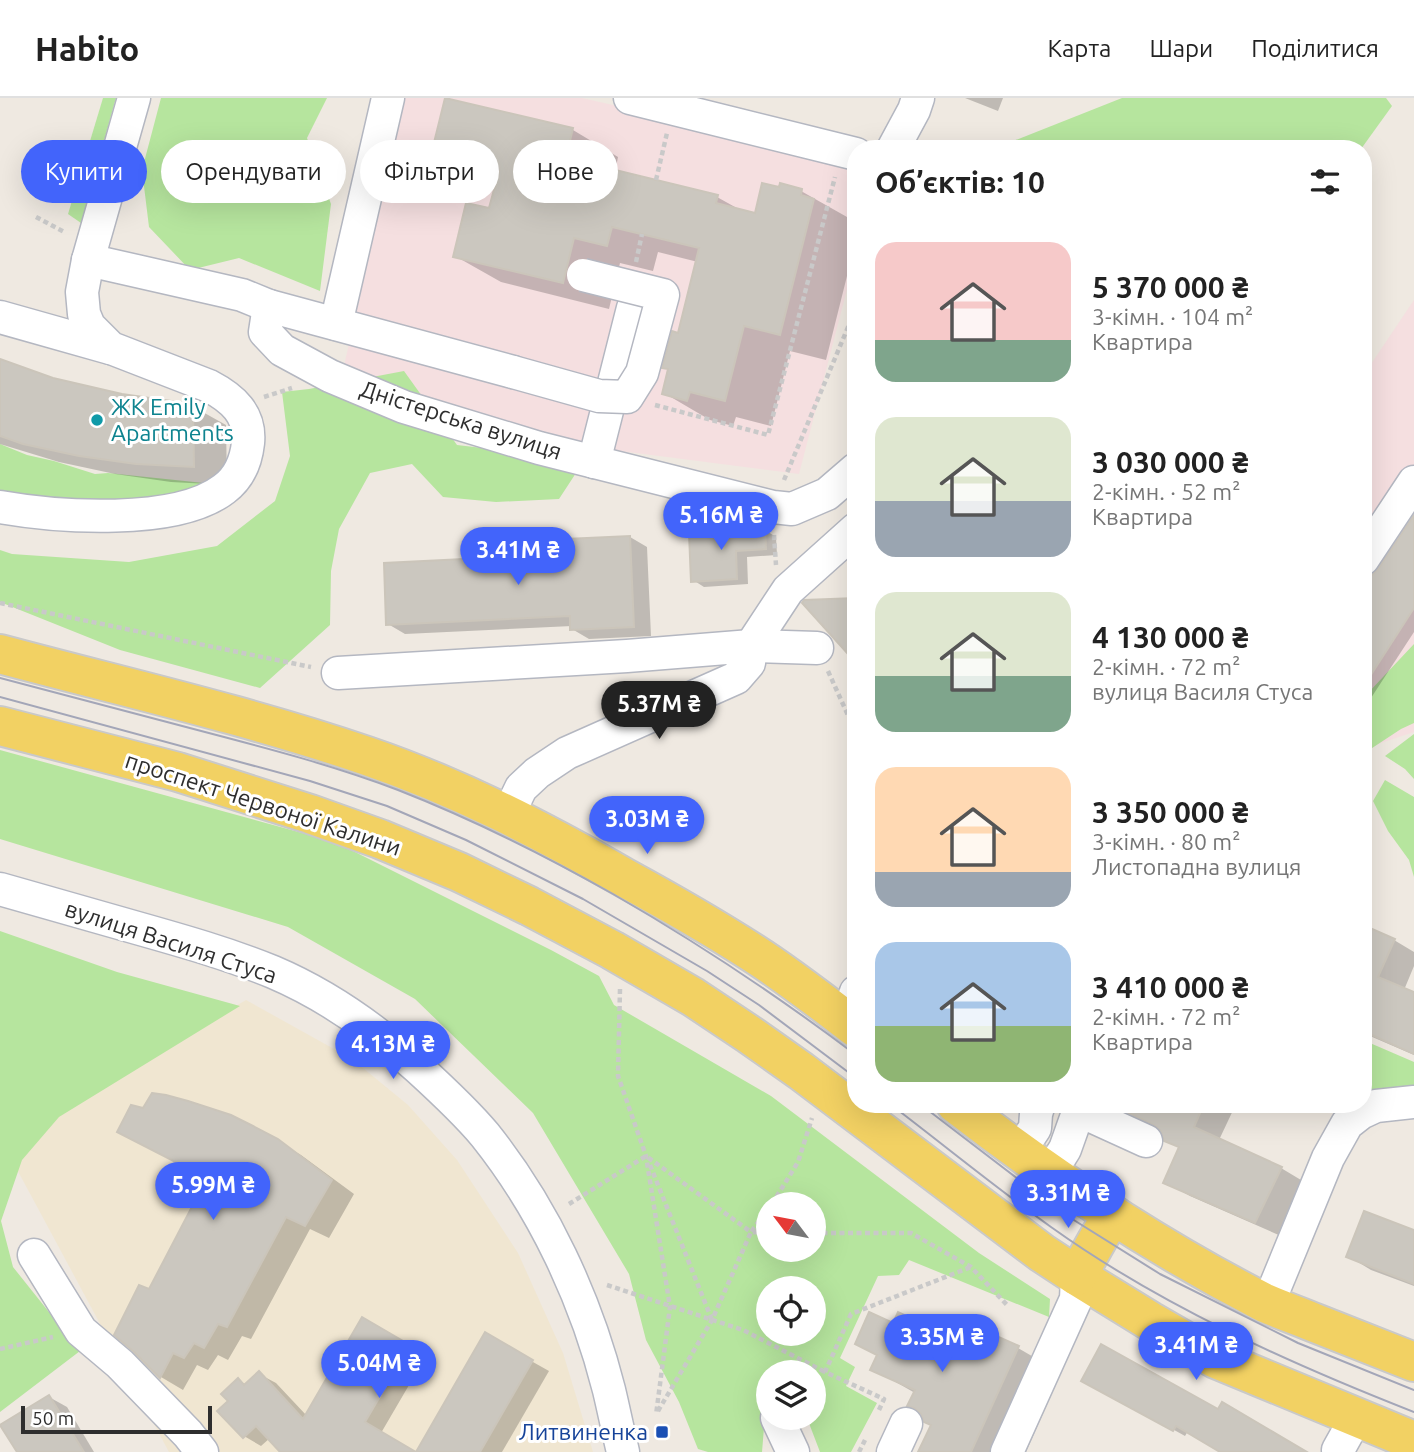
<!DOCTYPE html>
<html lang="uk">
<meta charset="utf-8">
<style>
body{margin:0;font-family:Ubuntu,sans-serif;background:#f6f6f6;color:#222;height:100vh;display:flex;flex-direction:column;font-size:26px;white-space:nowrap}
*{box-sizing:border-box;margin:0}
p{font-size:23px;color:#767676}
.icon{flex:none;width:38px;height:38px;fill:none;stroke:currentColor;stroke-width:2;stroke-linecap:round;stroke-linejoin:round}
.map{position:relative;flex:1;overflow:hidden}
.sheet{position:absolute;left:847px;top:42px;width:525px;height:973px;display:flex;flex-direction:column;background:#fff;border-radius:28px;box-shadow:0 7px 28px #0002}
.sheet>*{flex:none}
.guide{position:absolute;left:21px;top:42px;width:665px;height:63px;display:flex;gap:14px}
.needle{width:46px;rotate:302deg}
.buttons{position:absolute;left:756px;top:1094px;display:grid;gap:14px}
.buttons a{display:grid;place-items:center;width:70px;height:70px;border-radius:50%;background:#fff;box-shadow:0 7px 28px #0002;font-size:35px}
.scale{position:absolute;left:21px;bottom:18px;width:191px;box-sizing:border-box;padding-left:7px;border:4px solid #2e2e2e;border-top:0;font-size:19px;line-height:24px;white-space:nowrap;color:#2e2e2e;-webkit-text-stroke:5px #fff;paint-order:stroke}
.price{position:absolute;translate:-50% -60px;padding:0 16px;border-radius:24px;background:#4264fb;color:#fff;font-size:23px;line-height:46px;filter:drop-shadow(0 2px 4px #0008)}
.price::after{content:'';position:absolute;left:50%;top:42px;width:21px;height:16px;margin-left:-10px;background:inherit;clip-path:polygon(0 0,100% 0,50% 100%)}
.price.current{background:#222;color:#fff}
ul{padding:0;list-style:none}
li{display:flex;align-items:center;gap:21px;height:175px;padding:0 28px}
li span{display:grid;place-items:center;flex:none;width:196px;height:140px;border-radius:21px;color:#555}
li>.icon{margin-inline-start:auto}
span .icon{width:84px;height:84px;fill:#fffc;stroke-width:1}
li b{font-size:30px}
h2{display:flex;justify-content:space-between;align-items:center;height:84px;padding:0 28px;font-size:30px}
.tag{padding:0 24px;border-radius:32px;background:#fff;box-shadow:0 7px 28px #0002;font-size:24px;line-height:63px}
.tag.current{background:#4264fb;color:#fff}
header{display:flex;align-items:center;gap:42px;box-sizing:border-box;height:98px;padding:0 35px;background:#fff;border-bottom:2px solid #e0e0e0}
header strong{font-size:33px}
nav{display:flex;gap:38px;margin-inline-start:auto;font-size:24px}
.map>svg:first-child{display:block}
.education{fill:#f0e6d1}
.medical{fill:#f5dfe0}
.green{fill:#b6e59e;fill-rule:evenodd}
.shadow{fill:#0003}
.building{fill:#cbc7bf;stroke:#cbc5ba;stroke-width:2}
.lines{fill:none;stroke-linecap:round;stroke-linejoin:round}
.minor-casing{stroke:#b4b7c1;stroke-width:35}
.major-casing{stroke:#c9c9c9;stroke-width:42}
.path{stroke:#c9c9c9;stroke-width:4.5;stroke-dasharray:5 3.5;stroke-linecap:butt}
.minor{stroke:#fff;stroke-width:32}
.major{stroke:#f2d163;stroke-width:38}
.tram{stroke:#a3a6b8;stroke-width:2}
.minor-bridge-casing{stroke:#b4b7c1;stroke-width:35;stroke-linecap:butt}
.minor-bridge{stroke:#fff;stroke-width:32}
.culture-dot{fill:#0f9aa8;stroke:#fff;stroke-width:2.5}
.transit-dot{fill:#1a4fb4;stroke:#fff;stroke-width:2.5}
.labels{text-anchor:middle;stroke-width:6;stroke-linejoin:round;paint-order:stroke}
.culture-label{font-size:23px;fill:#0d838f;stroke:#fff;text-anchor:start}
.street-label{font-size:23px;fill:#2e2e2e;stroke:#fff}
.transit-label{font-size:23px;fill:#164399;stroke:#fff;text-anchor:end}
</style>
<header>
<strong>Habito</strong>
<nav><a>Карта</a><a>Шари</a><a>Поділитися</a></nav>
</header>
<div class="map">
<svg width="1414" height="1354" viewBox="0 0 1414 1354">
<rect width="100%" height="100%" fill="#efe9e1"/>
<path class="education" d="M246,902L352,961L408,1007L457,1062L518,1155L563,1255L593,1354H169L13,1064L63,1009Z"/>
<g class="medical">
<path d="M405,0H582L856,62V157L799,376L333,316Z"/>
<path d="M1414,202V634L1363,651V278Z"/>
</g>
<g class="green">
<path d="M103,0H116L81,125L68,116Z"/>
<path d="M161,0H327L307,40L331,106L320,193L239,160L190,172L149,129L142,72Z"/>
<path d="M1122,0H1386L1392,8L1361,51H993Z"/>
<path d="M404,273L457,347L552,358L576,375L559,401L496,404L443,399L412,366L370,375L339,431L331,473L330,527L260,590L120,552L0,504V452L12,456L129,464L217,448L275,403L290,358L282,294L309,291Z"/>
<path d="M0,346L27,357L54,363L95,376L108,375L223,387L169,408L0,405Z"/>
<path d="M1414,546V625L1401,631L1363,656V598L1368,595Z"/>
<path d="M1414,636V681L1405,671L1385,658Z"/>
<path d="M0,652L335,744L551,852L599,878L614,907L771,998L979,1155L1050,1201L1049,1219L909,1162L899,1177L878,1178L840,1260L855,1269L846,1288L877,1305L851,1354H820L807,1320H814V1274H768V1305H766L762,1354H708L698,1351L679,1304L646,1242L629,1176L533,1015L415,901L288,829L0,741ZM768,1106H814V1152H768ZM768,1190H814V1236H768Z"/>
<path d="M1385,682L1414,699V779L1409,762L1388,733L1373,703Z"/>
<path d="M0,833L117,874L240,908L59,1019L22,1062L1,1123L13,1169L80,1253L0,1314Z"/>
<path d="M1363,942L1414,964V988L1363,996Z"/>
</g>
<g class="shadow">
<path d="M965,0H1003L998,13Z"/>
<path d="M446,2L573,32L618,59L615,74L717,99L744,114L756,117L801,93L847,119V122L856,127V142L826,262L790,253L771,328L736,319L733,328L710,322L664,295L669,272L664,269L680,237L698,164L658,154L653,173L620,165L609,211L501,184L455,158L490,113L497,87L479,82L433,56Z"/>
<path d="M0,263L52,281L122,298L192,308L226,327L227,387L171,384L115,376L59,364L0,346Z"/>
<path d="M1414,424V534L1371,600L1363,595V486L1373,479Z"/>
<path d="M765,432L776,439L777,457L747,459L748,486L704,489L693,482Z"/>
<path d="M630,439L647,449L651,538L589,541L572,531V528L405,536L388,526L569,458Z"/>
<path d="M856,493V561L846,502Z"/>
<path d="M1363,828L1394,842L1414,854V868L1404,892L1414,896V957L1363,935Z"/>
<path d="M1111,1006H1236L1219,1042L1281,1070L1306,1085L1281,1138L1190,1098L1165,1084L1180,1050L1166,1042L1163,1032Z"/>
<path d="M253,1029L301,1057L354,1096L329,1140L310,1131L251,1241L242,1238L228,1262L218,1257L208,1272L197,1267L183,1292L161,1279L134,1252L149,1193Z"/>
<path d="M1414,1134V1188L1371,1172L1348,1158Z"/>
<path d="M362,1222L426,1258L381,1335L414,1354H283L270,1340L261,1348L244,1338L230,1303L238,1282L247,1287L259,1276L276,1285L307,1318Z"/>
<path d="M894,1227L949,1239L1018,1250L1061,1275L1026,1354H920L933,1327L923,1315L909,1307L915,1295L873,1271L878,1258L857,1246Z"/>
<path d="M485,1237L549,1273L502,1354H418Z"/>
<path d="M1084,1282L1219,1313L1304,1354H1223L1188,1333L1185,1338Z"/>
<path d="M49,1299L67,1309L94,1354H19Z"/>
</g>
<g class="building">
<path d="M445,0L573,30L566,60L718,97L716,105L755,115L762,85L779,89L780,85L802,91L801,97L814,101L780,237L744,228L725,303L690,294L687,303L662,296L668,271L662,270L672,233L678,235L699,150L612,129L607,148L574,140L563,185L453,159L466,105L489,110L499,73L431,57Z"/>
<path d="M0,261L53,280L122,296L193,306L194,369L136,366L79,358L23,346L0,338Z"/>
<path d="M1414,417V510L1363,589V483L1366,479L1372,477L1378,471Z"/>
<path d="M765,430L766,451L736,453L737,481L691,484L689,435Z"/>
<path d="M630,438L634,529L570,532V518L386,527L384,465L567,456L566,441Z"/>
<path d="M856,500V565L802,505L804,502Z"/>
<path d="M1363,827L1395,841L1378,879L1414,894V956L1363,933Z"/>
<path d="M152,995L166,997L188,1003L231,1017L253,1028L278,1041L332,1082L305,1128L286,1119L227,1229L218,1226L204,1250L194,1245L184,1260L173,1255L160,1280L133,1253L114,1237L139,1187L149,1191L207,1080L117,1034L131,1007L143,1010Z"/>
<path d="M1110,1006H1204L1194,1029L1282,1069L1255,1125L1163,1085L1179,1049L1164,1043L1161,1033L1154,1027Z"/>
<path d="M1364,1113L1414,1132V1186L1346,1159Z"/>
<path d="M869,1214L893,1225L898,1214L948,1237L956,1220L1019,1248L971,1354H918L931,1327L924,1324L921,1316L914,1310L907,1308L915,1292L870,1272L877,1257L855,1246Z"/>
<path d="M362,1219L410,1247L365,1324L416,1354L485,1234L533,1262L480,1354H280L256,1328L243,1340L217,1313L228,1303L221,1296L238,1280L244,1287L259,1273L303,1321Z"/>
<path d="M1101,1246L1218,1311L1222,1304L1307,1354H1220L1176,1328L1173,1333L1081,1283Z"/>
<path d="M49,1297L84,1354H17L0,1327Z"/>
</g>
<g class="lines">
<defs>
<g id="minor">
<path d="M630,0L856,56"/>
<path d="M893,51L914,12L918,0"/>
<path d="M88,162L242,197L269,208"/>
<path d="M0,219L110,250"/>
<path d="M336,226L388,0"/>
<path d="M513,274L269,208L265,234L282,252L330,278L404,309L539,350L773,409L792,411L827,396L856,371"/>
<path d="M594,364L633,210"/>
<path d="M0,409C57,419 176,428 224,391C239,380 246,363 248,345C251,316 232,300 209,288L111,250L89,228L84,216L82,194L88,162L134,0"/>
<path d="M1363,461L1414,384"/>
<path d="M338,575L627,558L751,548L817,550"/>
<path d="M508,717L521,690L537,675L567,655L736,580L749,565L751,548L788,492L856,431"/>
<path d="M0,791C46,804 92,817 137,830C183,843 229,856 273,874C327,897 375,931 418,970C441,991 465,1013 485,1037C544,1111 586,1201 609,1292C614,1313 618,1333 623,1354"/>
<path d="M846,923L856,894"/>
<path d="M1078,1012L1146,1043"/>
<path d="M1019,1054L1035,1030L1036,1016L1039,1006"/>
<path d="M1050,1075L1065,1051L1081,1006"/>
<path d="M34,1157L81,1233L120,1266L188,1336L202,1354"/>
<path d="M1268,1206L1328,1060L1347,1026L1361,1015L1376,1008L1414,1004"/>
<path d="M777,1320L793,1354"/>
<path d="M1338,1352L1348,1334L1352,1318"/>
<path d="M893,1354L906,1326"/>
<path d="M1007,1354L1076,1201L1077,1178"/>
</g>
<g id="major">
<path d="M0,556C123,589 247,617 367,658C458,689 543,733 625,780C669,804 711,828 753,855C789,878 822,904 856,930"/>
<path d="M0,628L178,674L310,716L380,741L459,774L529,808L612,852L693,899L750,937L801,973L1042,1155L1077,1178L1150,1223L1216,1261L1414,1343"/>
<path d="M956,1006C1053,1081 1156,1149 1265,1205C1281,1212 1298,1218 1315,1225C1348,1238 1381,1251 1414,1264"/>
<path d="M1077,1178L1099,1139L1113,1117"/>
</g>
</defs>
<use href="#minor" class="minor-casing"/>
<use href="#major" class="major-casing"/>
<g class="path">
<path d="M656,82L667,35"/>
<path d="M36,119L66,135"/>
<path d="M636,164L642,136"/>
<path d="M264,299L292,290"/>
<path d="M655,307L768,337L835,79"/>
<path d="M784,382L856,210"/>
<path d="M774,437L776,467"/>
<path d="M0,505L311,569"/>
<path d="M828,573L856,635"/>
<path d="M620,891L618,978L646,1058L670,1209L656,1317"/>
<path d="M650,1067L712,1222"/>
<path d="M569,1106L646,1058L751,1134L768,1111"/>
<path d="M772,1106L798,1064L812,1020"/>
<path d="M814,1135H911L971,1169L1007,1207"/>
<path d="M607,1187L743,1232L825,1274"/>
<path d="M0,1251L53,1239"/>
<path d="M879,1312L884,1301L825,1274L851,1216L971,1169"/>
<path d="M658,1313L712,1222L751,1134L768,1135"/>
<path d="M859,1354L865,1342"/>
</g>
<use href="#minor" class="minor"/>
<use href="#major" class="major"/>
<g class="tram">
<path d="M0,580C68,598 137,616 205,634C270,651 335,668 398,692C472,721 544,757 613,796C698,845 778,898 856,957"/>
<path d="M0,599L310,683L387,708L466,742L583,801L707,873L759,907L856,980"/>
<path d="M890,1006C944,1047 996,1090 1051,1129C1160,1207 1289,1265 1414,1314"/>
<path d="M920,1006L1061,1114L1160,1176L1298,1245L1414,1292"/>
</g>
<defs>
<path id="minor-bridge" d="M513,274L599,298L627,299L642,275L663,197L583,177"/>
</defs>
<use href="#minor-bridge" class="minor-bridge-casing"/>
<use href="#minor-bridge" class="minor-bridge"/>
</g>
<circle class="culture-dot" cx="97" cy="322" r="7"/>
<rect class="transit-dot" x="655" y="1327" width="14" height="14" rx="3.5"/>
<g class="labels">
<g class="culture-label">
<text x="111" y="317">ЖК Emily<tspan x="111" dy="26">Apartments</tspan></text>
</g>
<g class="street-label">
<text transform="translate(461 322) rotate(18)" y="8">Дністерська вулиця</text>
<text transform="translate(263 706) rotate(18)" y="8">проспект Червоної Калини</text>
<text transform="translate(171 844) rotate(18)" y="8">вулиця Василя Стуса</text>
</g>
<g class="transit-label">
<text x="648" y="1342">Литвиненка</text>
</g>
</g>
</svg>
<div class="buttons">
<a><svg class="needle" viewBox="-14 -14 28 28"><path d="M0-13l5 13h-10z" fill="#e53935"/><path d="M0 13l5-13h-10z" fill="#767676"/></svg></a>
<a><svg class="icon" aria-label="locate" viewBox="0 0 24 24"><circle cx="12" cy="12" r="6"/><path d="M12 2v4M12 18v4M2 12h4M18 12h4"/></svg></a>
<a><svg class="icon" aria-label="layers" viewBox="0 0 24 24"><path d="M12 4l9 5-9 5-9-5zM3 14l9 5 9-5"/></svg></a>
</div>
<div class="scale">50 m</div>
<b class="price" style="left:721px;top:454px">5.16M ₴</b>
<b class="price" style="left:518px;top:489px">3.41M ₴</b>
<b class="price current" style="left:659px;top:643px">5.37M ₴</b>
<b class="price" style="left:647px;top:758px">3.03M ₴</b>
<b class="price" style="left:393px;top:983px">4.13M ₴</b>
<b class="price" style="left:213px;top:1124px">5.99M ₴</b>
<b class="price" style="left:1068px;top:1132px">3.31M ₴</b>
<b class="price" style="left:942px;top:1276px">3.35M ₴</b>
<b class="price" style="left:1196px;top:1284px">3.41M ₴</b>
<b class="price" style="left:379px;top:1302px">5.04M ₴</b>
<div class="guide">
<a class="tag current">Купити</a>
<a class="tag">Орендувати</a>
<a class="tag">Фільтри</a>
<a class="tag">Нове</a>
</div>
<section class="sheet">
<h2>Об’єктів: 10<svg class="icon" aria-label="filters" viewBox="0 0 24 24"><path d="M4 7h16M4 17h16"/><circle cx="9" cy="7" r="2"/><circle cx="15" cy="17" r="2"/></svg></h2>
<ul>
<li><span style="background:linear-gradient(#f6c9c9 70%,#7fa58c 0)"><svg class="icon" aria-label="home" viewBox="0 0 24 24"><path d="M3 11l9-7 9 7M6 9v11h12V9"/></svg></span><div><b>5 370 000 ₴</b><p>3-кімн. · 104 m²</p><p>Квартира</p></div></li>
<li><span style="background:linear-gradient(#dfe7d0 60%,#9aa5b1 0)"><svg class="icon" aria-label="home" viewBox="0 0 24 24"><path d="M3 11l9-7 9 7M6 9v11h12V9"/></svg></span><div><b>3 030 000 ₴</b><p>2-кімн. · 52 m²</p><p>Квартира</p></div></li>
<li><span style="background:linear-gradient(#dfe7d0 60%,#7fa58c 0)"><svg class="icon" aria-label="home" viewBox="0 0 24 24"><path d="M3 11l9-7 9 7M6 9v11h12V9"/></svg></span><div><b>4 130 000 ₴</b><p>2-кімн. · 72 m²</p><p>вулиця Василя Стуса</p></div></li>
<li><span style="background:linear-gradient(#ffd9b3 75%,#9aa5b1 0)"><svg class="icon" aria-label="home" viewBox="0 0 24 24"><path d="M3 11l9-7 9 7M6 9v11h12V9"/></svg></span><div><b>3 350 000 ₴</b><p>3-кімн. · 80 m²</p><p>Листопадна вулиця</p></div></li>
<li><span style="background:linear-gradient(#a9c7e8 60%,#8fb573 0)"><svg class="icon" aria-label="home" viewBox="0 0 24 24"><path d="M3 11l9-7 9 7M6 9v11h12V9"/></svg></span><div><b>3 410 000 ₴</b><p>2-кімн. · 72 m²</p><p>Квартира</p></div></li>
</ul>
</section>
</div>
